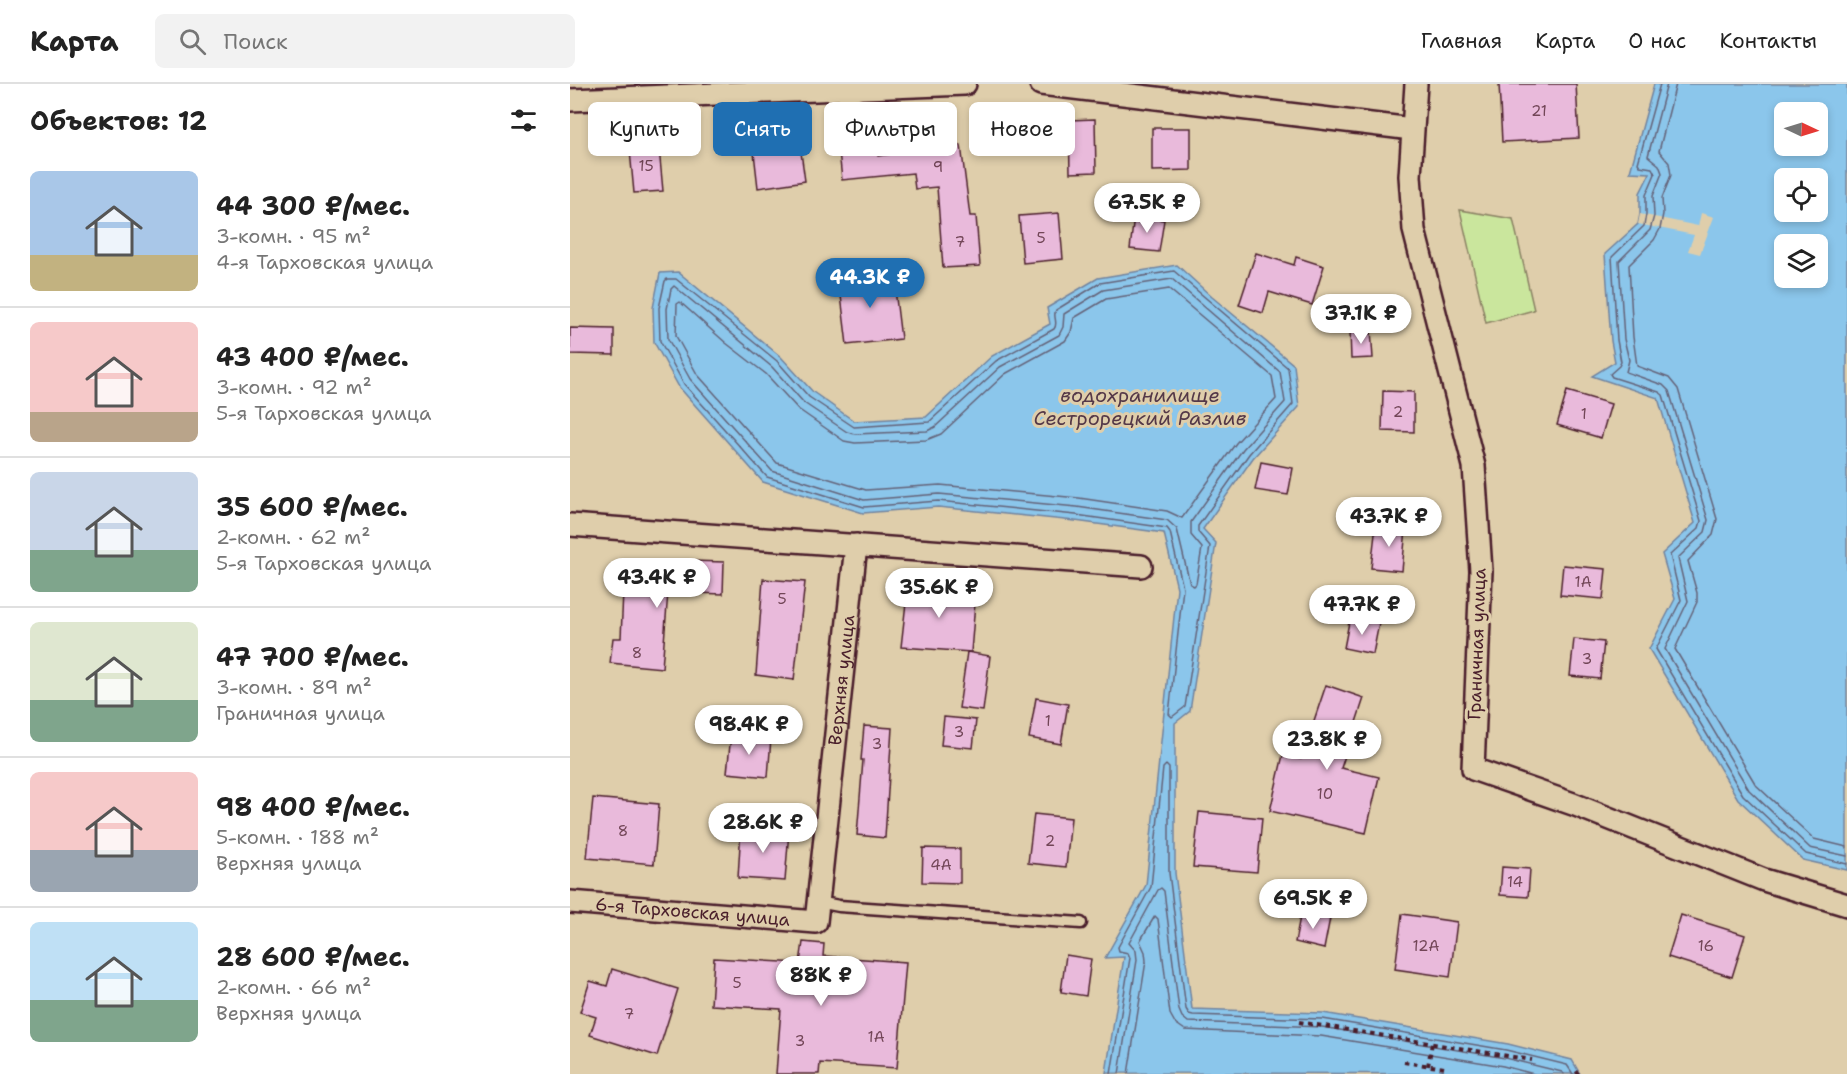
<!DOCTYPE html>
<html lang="ru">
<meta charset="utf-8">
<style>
body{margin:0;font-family:"Shantell Sans",sans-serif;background:#f2f2f2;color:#222;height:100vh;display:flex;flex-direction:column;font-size:22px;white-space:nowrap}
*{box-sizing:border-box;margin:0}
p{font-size:20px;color:#767676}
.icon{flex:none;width:33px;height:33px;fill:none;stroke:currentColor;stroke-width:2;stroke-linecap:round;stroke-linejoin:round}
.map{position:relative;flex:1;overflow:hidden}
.sheet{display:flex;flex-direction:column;background:#fff;width:570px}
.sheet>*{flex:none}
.hud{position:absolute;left:18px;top:18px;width:570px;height:54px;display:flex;gap:12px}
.needle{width:39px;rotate:94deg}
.controls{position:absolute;left:1204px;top:18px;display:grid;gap:12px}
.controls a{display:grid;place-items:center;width:54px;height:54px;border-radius:9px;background:#fff;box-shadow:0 3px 9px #0003;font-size:30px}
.price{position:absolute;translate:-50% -51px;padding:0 14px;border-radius:21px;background:#fff;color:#222;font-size:20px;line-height:39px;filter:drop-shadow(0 2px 3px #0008)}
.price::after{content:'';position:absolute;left:50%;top:36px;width:18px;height:14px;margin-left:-9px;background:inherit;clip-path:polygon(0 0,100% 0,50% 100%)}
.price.selected{background:#1f6fb2;color:#fff}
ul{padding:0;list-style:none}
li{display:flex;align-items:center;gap:18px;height:150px;padding:0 30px}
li+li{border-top:2px solid #e0e0e0}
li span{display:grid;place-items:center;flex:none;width:168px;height:120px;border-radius:9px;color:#555}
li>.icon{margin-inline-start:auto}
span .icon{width:72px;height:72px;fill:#fffc;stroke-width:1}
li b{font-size:26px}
h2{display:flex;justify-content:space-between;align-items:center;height:72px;padding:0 30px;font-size:26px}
.pill{padding:0 21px;border-radius:9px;background:#fff;box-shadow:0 3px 9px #0003;font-size:21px;line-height:54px}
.pill.selected{background:#1f6fb2;color:#fff}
header{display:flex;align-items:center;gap:36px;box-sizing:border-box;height:84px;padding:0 30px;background:#fff;border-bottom:2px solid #e0e0e0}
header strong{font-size:28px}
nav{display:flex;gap:33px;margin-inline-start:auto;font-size:21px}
.search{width:420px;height:54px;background:#f2f2f2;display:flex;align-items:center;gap:15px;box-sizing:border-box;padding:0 21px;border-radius:9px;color:#767676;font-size:22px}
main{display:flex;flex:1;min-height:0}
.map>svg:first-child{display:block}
.green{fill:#cae69d;stroke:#8a8264;stroke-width:1.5}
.water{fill:#8bc6eb;stroke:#71839e;stroke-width:1.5;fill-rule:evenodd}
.pier{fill:#dfceab}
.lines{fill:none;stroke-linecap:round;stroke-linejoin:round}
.shore{stroke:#646278;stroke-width:1.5}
.building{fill:#e9badb;stroke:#4a1f2b;stroke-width:1.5}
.lane-casing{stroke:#4a1f2b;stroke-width:15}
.street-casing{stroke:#4a1f2b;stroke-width:26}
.path{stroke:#4a1f2b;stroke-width:4;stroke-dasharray:4.5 4.5;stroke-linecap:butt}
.lane{stroke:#dfceab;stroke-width:10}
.street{stroke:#dfceab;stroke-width:21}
.labels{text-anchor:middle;stroke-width:6;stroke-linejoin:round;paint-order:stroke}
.number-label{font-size:15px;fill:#724657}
.street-label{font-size:18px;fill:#4a1f2b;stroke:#dfceab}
.water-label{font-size:20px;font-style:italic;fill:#543848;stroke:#dfceab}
</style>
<header>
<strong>Карта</strong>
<div class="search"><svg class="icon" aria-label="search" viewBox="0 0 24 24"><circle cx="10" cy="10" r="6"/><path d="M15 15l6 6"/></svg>Поиск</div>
<nav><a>Главная</a><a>Карта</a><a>О нас</a><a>Контакты</a></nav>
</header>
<main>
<section class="sheet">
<h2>Объектов: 12<svg class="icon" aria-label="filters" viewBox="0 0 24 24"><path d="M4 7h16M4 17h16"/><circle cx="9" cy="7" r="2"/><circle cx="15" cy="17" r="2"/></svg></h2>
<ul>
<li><span style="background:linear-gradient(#a9c7e8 70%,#c2b280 0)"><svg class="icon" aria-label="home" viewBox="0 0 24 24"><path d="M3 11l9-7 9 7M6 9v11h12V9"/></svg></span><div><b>44 300 ₽/мес.</b><p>3-комн. · 95 m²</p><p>4-я Тарховская улица</p></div></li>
<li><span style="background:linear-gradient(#f6c9c9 75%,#b9a48a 0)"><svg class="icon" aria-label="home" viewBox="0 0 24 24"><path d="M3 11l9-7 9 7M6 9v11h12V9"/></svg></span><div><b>43 400 ₽/мес.</b><p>3-комн. · 92 m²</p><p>5-я Тарховская улица</p></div></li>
<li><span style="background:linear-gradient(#c9d6e8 65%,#7fa58c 0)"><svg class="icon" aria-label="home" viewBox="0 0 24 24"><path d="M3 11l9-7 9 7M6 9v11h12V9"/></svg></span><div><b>35 600 ₽/мес.</b><p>2-комн. · 62 m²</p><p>5-я Тарховская улица</p></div></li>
<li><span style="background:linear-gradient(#dfe7d0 65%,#7fa58c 0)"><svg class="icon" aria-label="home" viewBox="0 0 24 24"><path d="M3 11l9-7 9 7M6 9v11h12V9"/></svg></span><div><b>47 700 ₽/мес.</b><p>3-комн. · 89 m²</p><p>Граничная улица</p></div></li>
<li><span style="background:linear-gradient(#f6c9c9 65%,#9aa5b1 0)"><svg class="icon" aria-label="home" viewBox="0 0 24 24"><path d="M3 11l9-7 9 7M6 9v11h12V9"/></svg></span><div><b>98 400 ₽/мес.</b><p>5-комн. · 188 m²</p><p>Верхняя улица</p></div></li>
<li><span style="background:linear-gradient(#bfe0f5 65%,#7fa58c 0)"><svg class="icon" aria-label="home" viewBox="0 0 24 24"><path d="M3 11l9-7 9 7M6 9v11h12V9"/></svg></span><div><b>28 600 ₽/мес.</b><p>2-комн. · 66 m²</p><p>Верхняя улица</p></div></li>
</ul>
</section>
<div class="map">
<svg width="1277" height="990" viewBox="0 0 1277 990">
<rect width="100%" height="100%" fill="#dfceab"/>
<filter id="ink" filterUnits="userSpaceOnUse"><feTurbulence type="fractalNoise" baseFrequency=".0167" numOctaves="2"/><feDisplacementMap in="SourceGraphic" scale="12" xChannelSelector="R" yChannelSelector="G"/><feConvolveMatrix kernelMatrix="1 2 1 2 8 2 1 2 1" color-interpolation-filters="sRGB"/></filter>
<g filter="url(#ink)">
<path class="green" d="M890,126L943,135L964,226L916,239Z"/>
<g class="water">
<path d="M1084,0H1277V786L1233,776L1168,715L1079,565L1105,515L1092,470L1125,439L1088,314L1022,292L1045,278L1041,257L1035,170L1068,140L1070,130V109L1080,89L1060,88ZM1215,28H1248V62H1215ZM1215,94H1248V128H1215ZM1215,160H1248V194H1215Z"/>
<path d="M607,181L642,213L724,281L729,323L683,374L633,445L646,459L620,627L605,639V789L622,925L753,929L938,960L1002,976L1010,990L536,989L554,873L535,874L576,801L607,504L594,449L505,437L368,423L293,429L193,398L109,303L84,258L83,224L90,189L108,188L211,273L243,308L284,337L356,333L422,272L480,240L477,224L528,194Z"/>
</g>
<path class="pier" d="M1131,129L1144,133L1130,170L1118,167L1124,151L1068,140L1070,130L1128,142Z"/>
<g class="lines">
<g class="shore">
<path d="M1090,0L1068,79L1070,82L1082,84L1085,90L1076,111V130L1074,142L1042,173L1047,256L1051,278L1049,282L1040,290L1042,293L1089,308L1093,311L1131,437L1129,444L1100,471L1111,516L1086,565L1173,711L1236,770L1277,780"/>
<path d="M1097,0L1078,72L1089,81L1092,89L1083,112L1084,132L1080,146L1049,177L1054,255L1059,276L1056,288L1093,301L1099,307L1138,436L1135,448L1108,474L1118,517L1095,565L1179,706L1240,764L1277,772"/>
<path d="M1106,0L1089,67L1099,79L1101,91L1092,114L1093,130L1090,145L1084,156L1059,181L1063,253L1067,282L1099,294L1108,305L1147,435L1143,451L1118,477L1127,509V518L1105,565L1186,701L1244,755L1277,763"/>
<path d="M604,187L718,284L723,320L679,370L628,442V448L640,462L615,623L602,633L599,630L613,504L600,448L597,444L506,431L368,417L294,423L197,393L114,300L90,257L89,224L95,197L97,195H106L207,277L239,313L284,343L359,338L426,277L484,245C489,239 482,232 486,226L530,199Z"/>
<path d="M602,195L710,288L715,318L673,365L621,438V451L632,464L626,500L624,502L620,500L607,445L597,436L507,423L369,410L294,416L202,387L120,295L98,255L97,225L101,205L104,202L202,283L234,319L277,348L285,350L357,347L365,343L430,283L489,251L493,243L494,230L533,206Z"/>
<path d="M599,205L702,292L706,315L666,359L612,434L597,427L509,414L370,401L296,406L207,379L127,290L106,252L107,220L110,218L156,259L196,290L228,325L274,357L285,359L356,356L371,350L435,290L495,257L501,248L504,234L536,215Z"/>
<path d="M541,990L560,874L558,869L549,867L548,863L581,803L593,684L596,681L599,684V789L616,925L619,930L623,931L753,935L936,966L997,981L1003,990"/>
<path d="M549,990L567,876L566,867L559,859L588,806L591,804L594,807L609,926L612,933L618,938L752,943L935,974L992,988L994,990"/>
<path d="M558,990L576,877L575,868L570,857L585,832L588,835L600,930L605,939L615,946L751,952L933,982L964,990"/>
</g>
</g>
<g class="building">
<path d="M929,0H1006L1009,54L932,58Z"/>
<path d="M525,35L526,88L500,89L499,36Z"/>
<path d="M582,44H621V86L582,87Z"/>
<path d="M88,53L93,107L64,109L59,56Z"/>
<path d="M229,54L235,97L188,104L183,60Z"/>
<path d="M307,54L308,72L391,61L400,132H406L410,182L373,184L367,103L345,105L343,89L272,96L268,57Z"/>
<path d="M489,129L493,175L453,179L449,132Z"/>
<path d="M564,132L594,136L589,168L560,165Z"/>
<path d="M686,169L724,181L726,173L754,182L742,221L699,208L693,229L669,221Z"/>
<path d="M323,189L331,255L277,261L269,195Z"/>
<path d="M0,244L44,245V271L0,270Z"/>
<path d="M801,246L803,274L781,275L780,247Z"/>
<path d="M813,307L844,308V348L812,347Z"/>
<path d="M997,307L1041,320L1031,354L987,341Z"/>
<path d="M691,378L723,384L718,411L685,406Z"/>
<path d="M806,441L836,445L832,487L801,484Z"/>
<path d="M121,477L154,478L153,510L98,508L92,584L40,579L43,554H51L54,484L120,488Z"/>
<path d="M993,481L1036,485L1033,515L990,511Z"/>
<path d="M193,495L235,498L224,596L186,591Z"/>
<path d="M338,501L406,507L401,568L331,563Z"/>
<path d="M780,533L809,539L803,570L774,564Z"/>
<path d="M1004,555L1034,558L1030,595L1000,592Z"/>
<path d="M397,568L420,572L413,627L389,624Z"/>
<path d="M756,601L794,614L771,684L809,693L796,749L700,727L713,671L731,675Z"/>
<path d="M466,614L498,620L491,660L459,654Z"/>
<path d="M374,633L406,636L403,664L371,661Z"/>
<path d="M294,642L322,644L315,754L287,751L293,676H291Z"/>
<path d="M161,651L201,654L198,693L157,689Z"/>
<path d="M23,714L89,720L84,780L17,774Z"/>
<path d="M629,728L692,734L687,788L623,783Z"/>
<path d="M464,730L501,734L496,783L458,779Z"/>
<path d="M171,744L219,747L215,797L168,794Z"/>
<path d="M353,764L390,765V799L352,798Z"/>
<path d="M932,783L960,785L958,813L930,811Z"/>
<path d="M731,828L760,834L754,865L725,858Z"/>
<path d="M832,830L887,838L880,893L825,885Z"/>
<path d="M1111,831L1175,851L1162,893L1098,873Z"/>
<path d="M233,858L254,860L253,872L336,878L327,984L250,979L249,990H206L211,925L141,921L144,874L230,879Z"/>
<path d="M496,871L521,875L516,912L491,908Z"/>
<path d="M42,885L108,905L87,972L20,951L26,933L10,928L20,897L37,902Z"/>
</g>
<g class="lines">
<defs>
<path id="lane" d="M248,818L269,822L511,839"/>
<g id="street">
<path d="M471,0L842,45"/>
<path d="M846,0L840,92L844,146L904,382L911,487L903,685L1003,720L1194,796L1277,821"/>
<path d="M0,16L395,0"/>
<path d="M0,441L571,482"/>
<path id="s1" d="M0,818L246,838L286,461"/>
</g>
</defs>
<use href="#lane" class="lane-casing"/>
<use href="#street" class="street-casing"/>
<g class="path">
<path d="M729,938L962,976"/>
<path d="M834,978L875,984"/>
<path d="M858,982L862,959"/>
<path d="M1006,990L1009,988"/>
</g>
<use href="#lane" class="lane"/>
<use href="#street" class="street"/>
</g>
</g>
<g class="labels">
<g class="number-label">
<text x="969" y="32">21</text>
<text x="76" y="87">15</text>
<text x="368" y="88">9</text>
<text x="471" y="159">5</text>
<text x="390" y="163">7</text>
<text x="828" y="333">2</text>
<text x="1014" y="335">1</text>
<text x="1013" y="503">1А</text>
<text x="212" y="520">5</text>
<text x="67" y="574">8</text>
<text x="1017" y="580">3</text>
<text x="478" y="642">1</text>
<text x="389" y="653">3</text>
<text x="307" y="665">3</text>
<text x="755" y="715">10</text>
<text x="53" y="752">8</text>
<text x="480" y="762">2</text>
<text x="371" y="786">4А</text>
<text x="945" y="803">14</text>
<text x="856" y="867">12А</text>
<text x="1136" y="867">16</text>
<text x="167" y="904">5</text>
<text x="59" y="935">7</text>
<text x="306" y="958">1А</text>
<text x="230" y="962">3</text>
</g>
<g class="street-label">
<text transform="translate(907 560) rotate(-88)" y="6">Граничная улица</text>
<text dy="6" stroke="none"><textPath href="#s1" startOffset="490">Верхняя улица</textPath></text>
<text dy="6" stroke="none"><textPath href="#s1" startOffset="123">6-я Тарховская улица</textPath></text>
</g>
<g class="water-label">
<text x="570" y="318">водохранилище<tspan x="570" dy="23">Сестрорецкий Разлив</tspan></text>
</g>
</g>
</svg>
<div class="controls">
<a><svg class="needle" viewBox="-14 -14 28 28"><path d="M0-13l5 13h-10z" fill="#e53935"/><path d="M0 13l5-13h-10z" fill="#767676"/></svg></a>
<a><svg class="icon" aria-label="locate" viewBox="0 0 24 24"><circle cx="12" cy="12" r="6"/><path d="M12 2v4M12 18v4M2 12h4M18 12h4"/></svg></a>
<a><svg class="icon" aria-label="layers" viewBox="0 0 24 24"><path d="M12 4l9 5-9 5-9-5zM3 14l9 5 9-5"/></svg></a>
</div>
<b class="price" style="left:577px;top:150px">67.5K ₽</b>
<b class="price selected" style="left:300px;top:225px">44.3K ₽</b>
<b class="price" style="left:791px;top:261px">37.1K ₽</b>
<b class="price" style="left:819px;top:464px">43.7K ₽</b>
<b class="price" style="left:87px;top:525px">43.4K ₽</b>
<b class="price" style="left:369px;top:535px">35.6K ₽</b>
<b class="price" style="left:792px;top:552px">47.7K ₽</b>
<b class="price" style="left:179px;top:672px">98.4K ₽</b>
<b class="price" style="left:757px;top:687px">23.8K ₽</b>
<b class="price" style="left:193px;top:770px">28.6K ₽</b>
<b class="price" style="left:743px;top:846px">69.5K ₽</b>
<b class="price" style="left:251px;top:923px">88K ₽</b>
<div class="hud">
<a class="pill">Купить</a>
<a class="pill selected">Снять</a>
<a class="pill">Фильтры</a>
<a class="pill">Новое</a>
</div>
</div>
</main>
